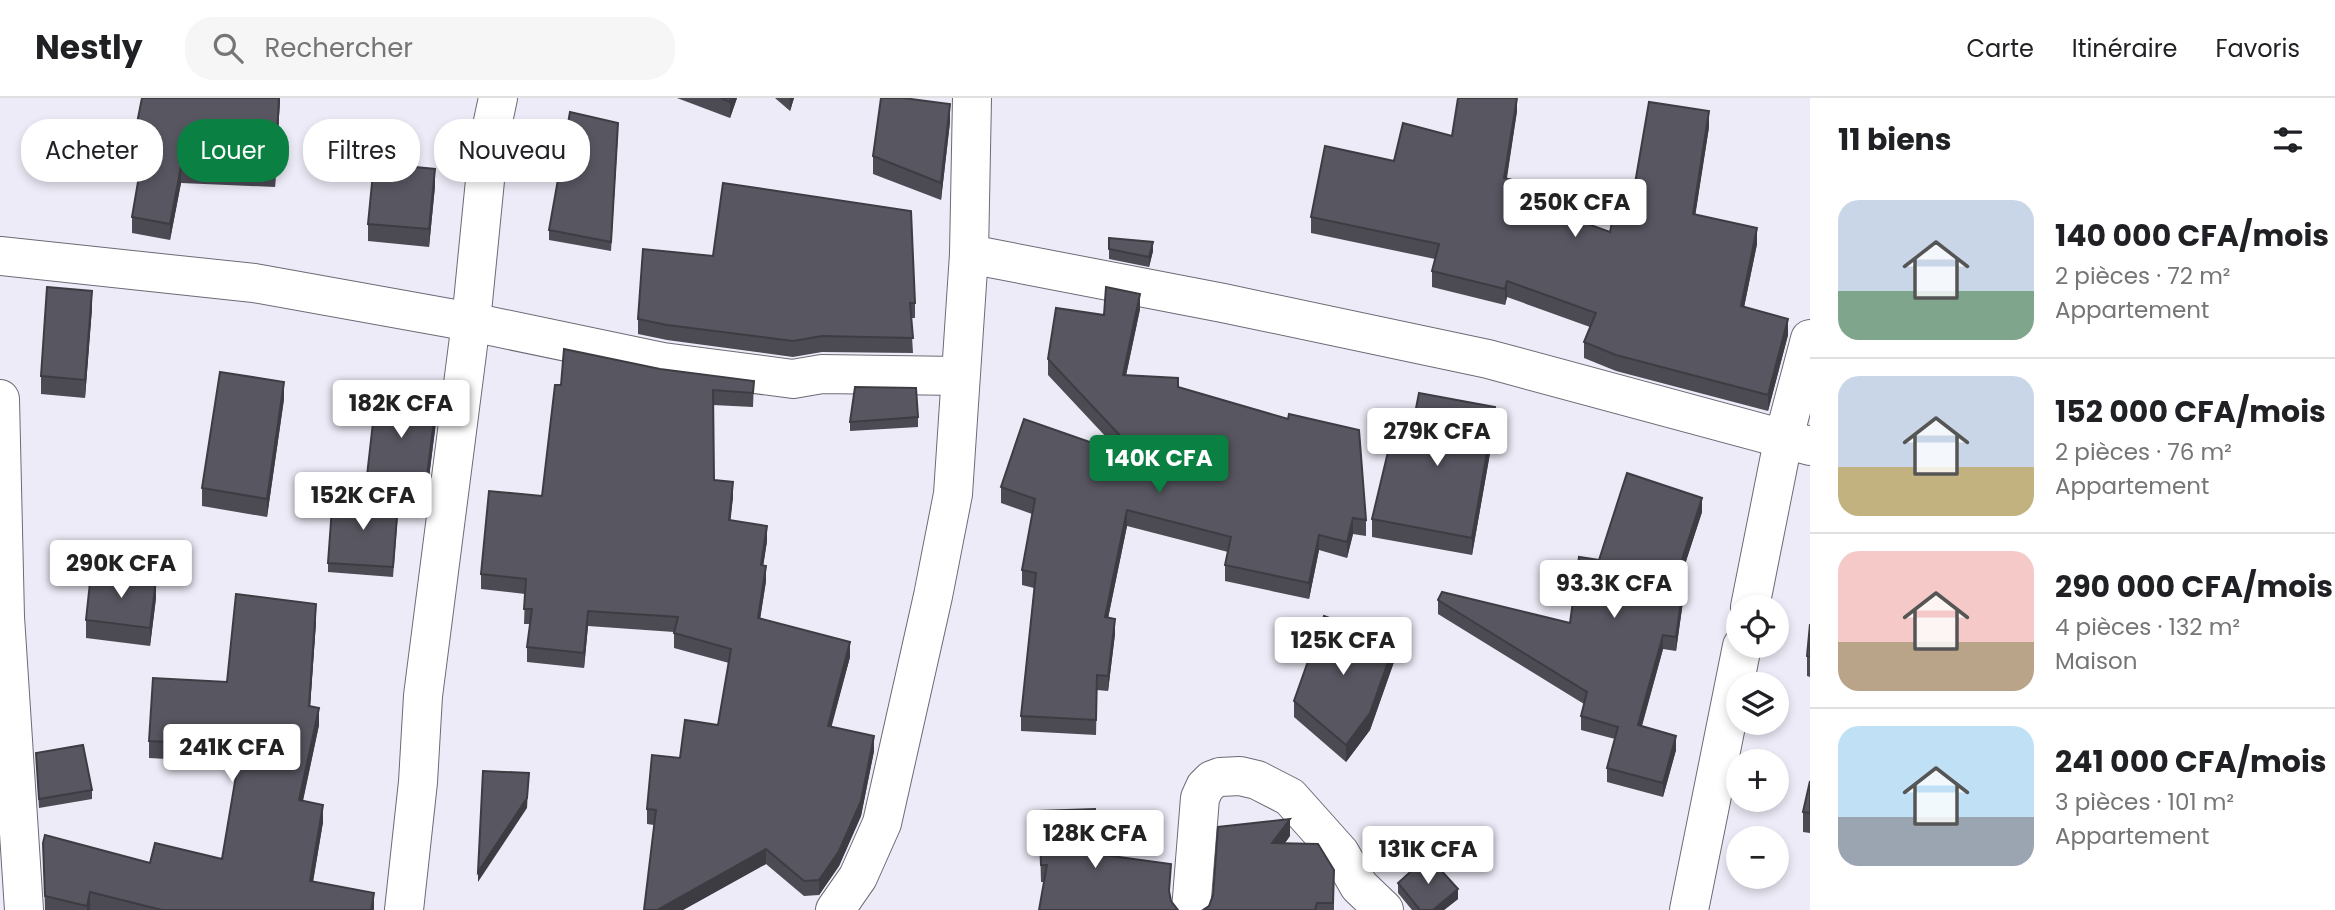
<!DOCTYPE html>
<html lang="fr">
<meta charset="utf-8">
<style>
body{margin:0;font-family:Poppins,sans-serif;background:#f6f6f6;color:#202124;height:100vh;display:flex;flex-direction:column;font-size:26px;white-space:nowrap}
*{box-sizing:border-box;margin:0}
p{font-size:23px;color:#757577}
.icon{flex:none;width:38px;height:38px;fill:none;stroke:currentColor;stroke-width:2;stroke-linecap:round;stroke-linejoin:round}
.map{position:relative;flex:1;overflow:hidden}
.drawer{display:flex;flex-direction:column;background:#fff;width:525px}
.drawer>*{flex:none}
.banner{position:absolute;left:21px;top:21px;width:665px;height:63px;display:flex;gap:14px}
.tools{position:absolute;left:1726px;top:497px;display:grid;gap:14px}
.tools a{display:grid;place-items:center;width:63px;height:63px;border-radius:50%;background:#fff;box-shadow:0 4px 10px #0003;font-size:35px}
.price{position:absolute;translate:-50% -60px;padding:0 16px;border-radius:7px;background:#fff;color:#222;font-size:23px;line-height:46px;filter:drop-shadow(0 2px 4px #0008)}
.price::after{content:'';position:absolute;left:50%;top:42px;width:21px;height:16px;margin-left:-10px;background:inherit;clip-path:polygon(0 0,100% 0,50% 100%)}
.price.selected{background:#0b8043;color:#fff}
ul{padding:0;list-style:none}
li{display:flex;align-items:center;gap:21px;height:175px;padding:0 28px}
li+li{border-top:2px solid #e0e0e0}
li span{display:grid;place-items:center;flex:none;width:196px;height:140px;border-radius:21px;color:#555}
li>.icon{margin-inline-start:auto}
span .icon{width:84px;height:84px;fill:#fffc;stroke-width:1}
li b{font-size:30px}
h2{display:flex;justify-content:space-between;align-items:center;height:84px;padding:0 28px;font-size:30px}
.pill{padding:0 24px;border-radius:28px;background:#fff;box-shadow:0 4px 10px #0003;font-size:24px;line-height:63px}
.pill.selected{background:#0b8043;color:#fff}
header{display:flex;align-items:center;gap:42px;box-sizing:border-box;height:98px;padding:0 35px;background:#fff;border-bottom:2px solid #e0e0e0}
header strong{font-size:33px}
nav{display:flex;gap:38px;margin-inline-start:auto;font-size:24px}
.search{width:490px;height:63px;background:#f6f6f6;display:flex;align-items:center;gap:18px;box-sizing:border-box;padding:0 24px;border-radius:28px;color:#757577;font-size:26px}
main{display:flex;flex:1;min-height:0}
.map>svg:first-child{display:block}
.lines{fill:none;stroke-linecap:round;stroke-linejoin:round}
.minor-casing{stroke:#6c6a75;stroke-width:40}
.minor{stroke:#fff;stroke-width:38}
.wall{fill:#4c4a53}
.shaded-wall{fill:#3e3c43}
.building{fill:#585660;stroke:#3e3c43;stroke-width:2}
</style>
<header>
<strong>Nestly</strong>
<div class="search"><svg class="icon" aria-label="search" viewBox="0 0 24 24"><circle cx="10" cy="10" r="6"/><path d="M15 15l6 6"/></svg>Rechercher</div>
<nav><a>Carte</a><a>Itinéraire</a><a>Favoris</a></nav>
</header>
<main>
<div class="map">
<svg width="1810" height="812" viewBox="0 0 1810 812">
<rect width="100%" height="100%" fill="#edebf7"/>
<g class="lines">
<defs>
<g id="minor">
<path d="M969,156L1223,205L1488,261L1810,348"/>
<path d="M0,158L254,185L471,224L663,264L793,281L822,276L959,278"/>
<path d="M0,301L5,519L24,812"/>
<path d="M1750,509L1783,343L1810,241"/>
<path d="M404,812L418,684L423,598L471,224L489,42L498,0"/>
<path d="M835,812L858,779L882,725L933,498L953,396L969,156L972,0"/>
<path d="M1191,812L1200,700L1205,689L1212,682L1220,679L1240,678L1257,682L1290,699L1340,755L1359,788L1384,812"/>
<path d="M1689,812L1742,548"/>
</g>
</defs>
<use href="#minor" class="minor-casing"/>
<use href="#minor" class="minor"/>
</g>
<g class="wall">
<path d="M142,0H280L275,89L181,85L170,142L132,135V119L143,58L134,57V40Z"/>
<path d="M677,0H737L730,20Z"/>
<path d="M775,0H794L790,13Z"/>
<path d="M1517,13L1507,80L1530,102L1529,105L1610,134L1632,103L1709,29L1695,117L1757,146L1744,209L1788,237L1768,313L1616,273L1584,260V244L1590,229L1507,199L1505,207L1432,189V173L1435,161L1311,135V119L1394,63L1452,38Z"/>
<path d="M950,24L941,102L873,76V58Z"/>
<path d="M618,35L611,153L549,142V132Z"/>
<path d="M435,88L429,149L368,143V126Z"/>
<path d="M1109,140L1153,153L1149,169L1109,161Z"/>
<path d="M915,205V220H911L913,255L822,254L793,259L667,242L638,236V221Z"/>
<path d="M92,210L85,300L41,296V278Z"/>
<path d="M1140,211L1126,277L1178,289L1366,422V438L1353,436L1347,460L1319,452L1309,501L1225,483V467L1228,454L1127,428L1108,520L1115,536L1108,593L1097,592L1096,637L1021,633V618L1034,490L1022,487V472L1032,416L1001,405V389L1122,356L1048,277V261L1104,217Z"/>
<path d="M660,271L754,283L753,309L713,307L714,382L733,399L730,422L767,443L763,468L766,483L760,520L850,559L831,628L874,653L861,718L839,768L819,797L804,798L766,766L683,812H644L654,727L647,726V711L680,660L718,627L729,565L674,550V534L588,528L584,570L527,564V549L530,526H524L525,496L481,491V476L542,398L561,287Z"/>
<path d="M284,301L267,419L202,408V390Z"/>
<path d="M918,319V329L850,333V324Z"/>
<path d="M436,324L426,403L367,396V378Z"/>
<path d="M1495,327L1472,457L1372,439V421L1410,341Z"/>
<path d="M1702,414L1682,475L1685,489L1676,553L1663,551L1642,628L1676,652L1663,699L1607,684V670L1615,641L1581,632V618L1584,606L1438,516V502L1570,525L1599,462Z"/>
<path d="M398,415L393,479L328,474V465Z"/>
<path d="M156,500L150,548L86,540V522Z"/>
<path d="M316,524L310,608L319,627L303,703L323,724L313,784L374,812H45L43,745L150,765L222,761L238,665L149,660V643L227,584Z"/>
<path d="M1810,526V579L1807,578V558Z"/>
<path d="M1395,561L1370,632L1346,664L1294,619V603Z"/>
<path d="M36,655L92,692V701L39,710Z"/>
<path d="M1810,683V735L1803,734V714Z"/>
<path d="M1039,713L1097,756L1171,783L1041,784Z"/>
<path d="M1290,738L1285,745L1334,772V812H1203Z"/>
<path d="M1398,785L1458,801L1444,812H1412L1398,795Z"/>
</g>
<g class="shaded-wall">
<path d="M279,0H280L275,89V73Z"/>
<path d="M731,0H737L730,20V4Z"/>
<path d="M790,0H794L790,13Z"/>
<path d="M1517,0V13L1504,96V80Z"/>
<path d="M950,6V24L941,102V85Z"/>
<path d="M1709,13V29L1693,132V116Z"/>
<path d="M181,69V85L170,142V126Z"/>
<path d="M435,71V88L429,149V131Z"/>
<path d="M1530,86V102L1526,120V104Z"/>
<path d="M1757,130V146L1741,224V208Z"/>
<path d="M1153,144V153L1149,169V159Z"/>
<path d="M1507,183V199L1505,207V191Z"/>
<path d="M92,193V210L85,300V282Z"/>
<path d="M1140,196V211L1123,292V277Z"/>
<path d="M1788,221V237L1768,313V297Z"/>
<path d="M284,284V301L267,419V401Z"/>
<path d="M436,306V324L426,403V386Z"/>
<path d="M1495,309V327L1472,457V440Z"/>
<path d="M733,384V399L729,437V422Z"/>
<path d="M1702,400V414L1678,488V474Z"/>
<path d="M1127,412V428L1105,535V519Z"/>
<path d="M1353,420V436L1347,460V444Z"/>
<path d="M767,428V443L761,482V467Z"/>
<path d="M1319,437V452L1309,501V485Z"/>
<path d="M766,468V483L758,535V520Z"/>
<path d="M1685,475V489L1676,553V539Z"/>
<path d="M156,482V500L150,548V530Z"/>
<path d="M316,506V524L309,625V608Z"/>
<path d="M588,513V528L584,570V555Z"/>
<path d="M1115,521V536L1108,593V578Z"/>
<path d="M1663,537V551L1638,641V627Z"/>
<path d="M850,544V559L828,642V628Z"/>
<path d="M1395,544V561L1370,632L1346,664V647Z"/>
<path d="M319,610V627L299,720V702Z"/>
<path d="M874,638V653L861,718L839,768L819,797V782Z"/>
<path d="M1676,638V652L1663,699V685Z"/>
<path d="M529,675L527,710L478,784V774Z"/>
<path d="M323,707V724L310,801V783Z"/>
<path d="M1290,721V738L1272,762V745Z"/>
<path d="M766,751V766L683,812H657Z"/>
<path d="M1458,791V801L1444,812H1433Z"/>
<path d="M90,794V812H87V808Z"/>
<path d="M374,795V812H371Z"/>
</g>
<g class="building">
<path d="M142,0H279L275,73L181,69L170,126L132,119L145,43L134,40Z"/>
<path d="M721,0H731L730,4Z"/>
<path d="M881,0H903L950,6L941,85L873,58Z"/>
<path d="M1458,0H1517L1504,80L1530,86L1526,104L1610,134L1617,100L1632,103L1649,4L1709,13L1693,116L1757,130L1741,208L1788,221L1768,297L1616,257L1584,244L1596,215L1507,183L1505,191L1432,173L1439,146L1311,119L1325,48L1394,63L1403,25L1452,38Z"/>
<path d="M570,14L618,25L611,144L549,132Z"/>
<path d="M374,65L435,71L429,131L368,126Z"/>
<path d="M723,85L911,113L915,205H910L913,240L822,238L793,243L667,227L638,221L643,151L713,158Z"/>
<path d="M1109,140L1153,144L1149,159L1109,151Z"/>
<path d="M47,189L92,193L85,282L41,278Z"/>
<path d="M1106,189L1140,196L1123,277L1178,280V289L1288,321L1289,316L1359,332L1366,422L1353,420L1347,444L1319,437L1309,485L1225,467L1231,439L1127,412L1105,519L1115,521L1108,578L1097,577L1096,622L1021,618L1036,475L1022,472L1035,401L1001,389L1024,321L1144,363L1048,261L1056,210L1104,217Z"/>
<path d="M564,251L660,271L754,283L753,295L713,292L714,382L733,384L729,422L767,428L761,467L766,468L758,520L850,544L828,628L874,638L861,703L839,753L819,782L804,783L766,751L657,812H644L656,712L647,711L652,657L680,660L685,622L718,627L731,551L674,535L678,519L588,513L584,555L527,549L532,511H524L526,481L481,476L489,393L542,398L555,287H561Z"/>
<path d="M220,274L284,284L267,401L202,390Z"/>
<path d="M855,289L916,290L918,319L850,324Z"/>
<path d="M1419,295L1495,309L1472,440L1372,421L1392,337L1410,341Z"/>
<path d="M376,298L436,306L426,386L367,378Z"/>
<path d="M1627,375L1702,400L1678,474L1685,475L1676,539L1663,537L1638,627L1676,638L1663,685L1607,670L1618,629L1581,618L1587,594L1438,502L1442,494L1570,525L1579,459L1599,462Z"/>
<path d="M333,396L398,405L393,469L328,465Z"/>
<path d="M91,475L156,482L150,530L86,522Z"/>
<path d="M236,496L316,506L309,608L319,610L299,702L323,707L310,783L374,795L371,812H162L90,794L87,808L45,798L43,745L45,737L150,765L155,745L222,761L241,648L149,643L153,580L227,584Z"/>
<path d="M1324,518L1395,544L1370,615L1346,647L1294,603Z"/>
<path d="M1810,526V559L1807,558Z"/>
<path d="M83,647L92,692L39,701L36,655Z"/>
<path d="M483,673L529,675L527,700L478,774Z"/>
<path d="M1810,683V715L1803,714Z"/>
<path d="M1095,711L1097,756L1171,766L1169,793L1171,803L1178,812H1039L1047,767H1041L1039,713Z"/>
<path d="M1290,721L1272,745L1318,746L1334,772L1333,805H1317L1315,812H1203L1209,808L1213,797L1218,729Z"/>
<path d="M1428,758L1458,791L1433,812H1420L1398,785Z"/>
</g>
</svg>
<div class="tools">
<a><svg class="icon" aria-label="locate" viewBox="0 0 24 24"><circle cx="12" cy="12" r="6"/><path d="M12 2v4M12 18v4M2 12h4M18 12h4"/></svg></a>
<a><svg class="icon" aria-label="layers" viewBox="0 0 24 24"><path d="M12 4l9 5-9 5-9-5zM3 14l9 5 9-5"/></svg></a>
<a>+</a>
<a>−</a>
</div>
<b class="price" style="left:1575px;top:141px">250K CFA</b>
<b class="price" style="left:401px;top:342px">182K CFA</b>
<b class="price" style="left:1437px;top:370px">279K CFA</b>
<b class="price selected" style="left:1159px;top:397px">140K CFA</b>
<b class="price" style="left:363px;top:434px">152K CFA</b>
<b class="price" style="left:121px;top:502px">290K CFA</b>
<b class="price" style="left:1614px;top:522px">93.3K CFA</b>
<b class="price" style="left:1343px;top:579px">125K CFA</b>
<b class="price" style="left:232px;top:686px">241K CFA</b>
<b class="price" style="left:1095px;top:772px">128K CFA</b>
<b class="price" style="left:1428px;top:788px">131K CFA</b>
<div class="banner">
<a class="pill">Acheter</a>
<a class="pill selected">Louer</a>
<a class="pill">Filtres</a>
<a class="pill">Nouveau</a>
</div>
</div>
<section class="drawer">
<h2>11 biens<svg class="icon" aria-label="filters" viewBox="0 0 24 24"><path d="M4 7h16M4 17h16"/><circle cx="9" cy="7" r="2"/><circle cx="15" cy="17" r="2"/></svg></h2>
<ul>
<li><span style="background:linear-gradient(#c9d6e8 65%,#7fa58c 0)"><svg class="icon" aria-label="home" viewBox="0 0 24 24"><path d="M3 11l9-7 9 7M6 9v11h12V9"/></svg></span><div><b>140 000 CFA/mois</b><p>2 pièces · 72 m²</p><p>Appartement</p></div></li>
<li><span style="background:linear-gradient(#c9d6e8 65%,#c2b280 0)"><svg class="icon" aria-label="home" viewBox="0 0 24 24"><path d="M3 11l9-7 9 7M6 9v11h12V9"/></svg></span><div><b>152 000 CFA/mois</b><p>2 pièces · 76 m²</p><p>Appartement</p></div></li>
<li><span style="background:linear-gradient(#f6c9c9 65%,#b9a48a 0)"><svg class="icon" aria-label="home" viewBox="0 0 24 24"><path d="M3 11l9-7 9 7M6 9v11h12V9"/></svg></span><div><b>290 000 CFA/mois</b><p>4 pièces · 132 m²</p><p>Maison</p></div></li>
<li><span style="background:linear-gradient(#bfe0f5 65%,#9aa5b1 0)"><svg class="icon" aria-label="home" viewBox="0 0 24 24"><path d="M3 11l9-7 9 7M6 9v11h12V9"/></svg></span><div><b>241 000 CFA/mois</b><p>3 pièces · 101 m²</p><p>Appartement</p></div></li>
</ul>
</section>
</main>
